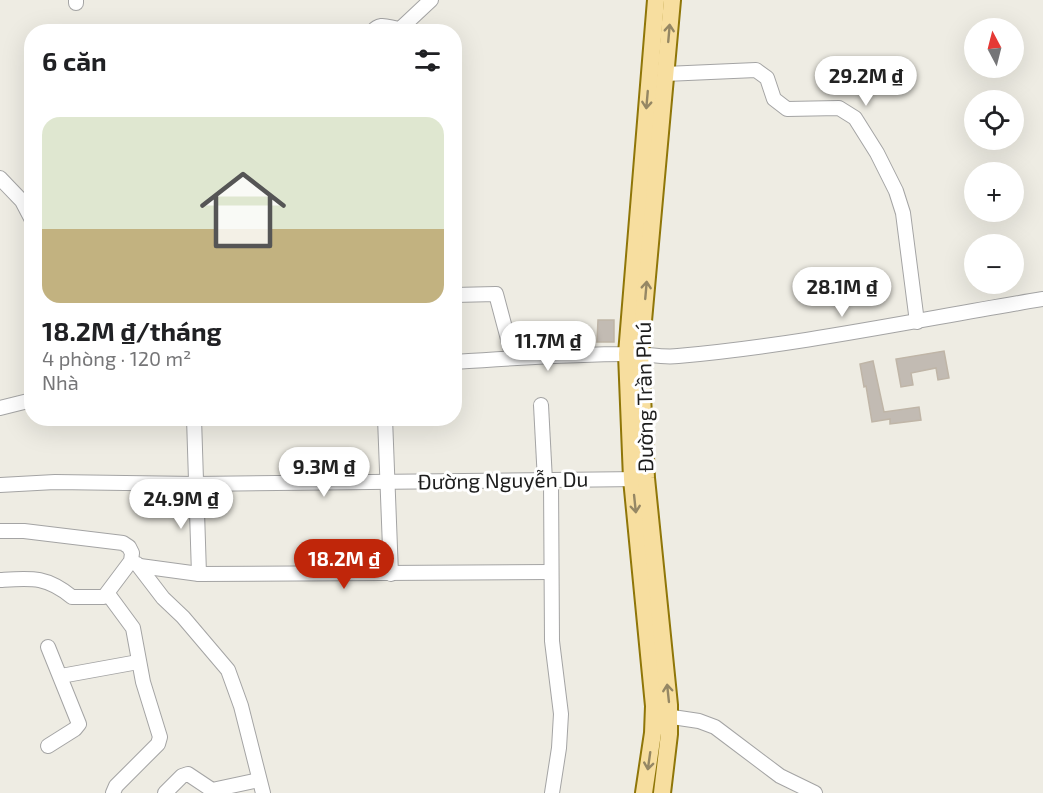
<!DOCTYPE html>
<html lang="vi">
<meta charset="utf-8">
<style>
body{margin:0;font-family:"Exo 2",sans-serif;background:#f2f2f2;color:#202124;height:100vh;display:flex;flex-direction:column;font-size:22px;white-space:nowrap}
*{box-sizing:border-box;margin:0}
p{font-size:20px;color:#757577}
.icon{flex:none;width:33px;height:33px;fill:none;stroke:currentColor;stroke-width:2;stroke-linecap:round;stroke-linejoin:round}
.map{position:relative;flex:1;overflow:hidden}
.panel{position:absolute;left:24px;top:24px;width:438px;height:402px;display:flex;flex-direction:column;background:#fff;border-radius:24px;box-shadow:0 6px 24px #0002}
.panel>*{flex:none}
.needle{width:39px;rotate:353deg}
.controls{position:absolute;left:964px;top:18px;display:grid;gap:12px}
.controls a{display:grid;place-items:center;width:60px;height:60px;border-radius:50%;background:#fff;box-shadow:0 6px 24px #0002;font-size:30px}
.price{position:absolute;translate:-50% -51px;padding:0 14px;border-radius:21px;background:#fff;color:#222;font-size:20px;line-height:39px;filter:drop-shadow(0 2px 3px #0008)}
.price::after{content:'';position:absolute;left:50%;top:36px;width:18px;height:14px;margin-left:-9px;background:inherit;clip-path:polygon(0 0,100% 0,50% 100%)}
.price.active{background:#c0260a;color:#fff}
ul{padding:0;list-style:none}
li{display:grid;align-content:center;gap:12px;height:318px;padding:0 18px}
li+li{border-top:2px solid #e0e0e0}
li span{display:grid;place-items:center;height:186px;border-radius:18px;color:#555}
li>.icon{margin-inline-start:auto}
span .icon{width:108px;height:108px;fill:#fffc;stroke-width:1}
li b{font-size:26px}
h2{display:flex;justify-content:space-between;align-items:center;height:72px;padding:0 18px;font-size:26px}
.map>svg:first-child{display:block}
.building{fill:#c2bbb3;stroke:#bfb5a7;stroke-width:1.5}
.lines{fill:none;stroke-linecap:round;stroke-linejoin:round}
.minor-casing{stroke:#a4a4a4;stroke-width:16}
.major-casing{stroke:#8f7608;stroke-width:20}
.minor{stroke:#fff;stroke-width:14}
.major{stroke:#f7de9f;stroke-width:16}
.oneway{stroke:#958764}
.labels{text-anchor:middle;stroke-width:6;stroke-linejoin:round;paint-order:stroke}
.street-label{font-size:21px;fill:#1d1d1d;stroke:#fff}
</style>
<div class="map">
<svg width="1043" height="793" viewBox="0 0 1043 793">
<rect width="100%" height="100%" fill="#eeece3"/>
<g class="building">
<path d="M598,320H614V342H597Z"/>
<path d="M944,351L949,378L938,380L936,368L911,373L913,385L901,387L896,359Z"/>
<path d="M873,361L884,412L919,407L921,420L890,424V419L872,422L866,386L864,387L860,364Z"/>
</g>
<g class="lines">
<defs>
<g id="minor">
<path d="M76,3V0"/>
<path d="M372,32C381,21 388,28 400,29L431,0"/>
<path d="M665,74L756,70L767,78L774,99L787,109L839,108L855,118L877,153L896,191L903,213L917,322"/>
<path d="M0,178L22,201L32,220"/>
<path d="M454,295L496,294L513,358"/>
<path d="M454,362C512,358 570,354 628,354C645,353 660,358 678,356C801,345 921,319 1043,299"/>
<path d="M541,405L545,481"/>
<path d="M0,408L32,400"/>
<path d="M194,418L199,574"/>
<path d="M385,418L391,574"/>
<path d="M551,481L552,641L561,714L559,748L552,793"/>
<path d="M0,485L55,482L195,484L640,479"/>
<path d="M0,531H24L123,543L129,547L132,553L131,561L104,597H72C46,576 32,578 0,580"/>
<path d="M137,564L163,598L183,617L228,670L241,706L263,793"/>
<path d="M140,566L199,574L551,572"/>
<path d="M108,594L133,628L143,682L160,737L158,744L116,786L113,793"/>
<path d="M48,647L79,724L75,729L48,746"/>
<path d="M61,676L138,662"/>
<path d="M659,715L699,721L715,727L780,776L815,793"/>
<path d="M165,793L182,776L188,774L212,790L259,780"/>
</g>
<g id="major">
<path d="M644,793L653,733L654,706L632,479L627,354L656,0"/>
<path d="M662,793L669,734V705L646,478L640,354L672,0"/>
</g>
</defs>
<use href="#minor" class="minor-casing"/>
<use href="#major" class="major-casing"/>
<use href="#minor" class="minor"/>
<use href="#major" class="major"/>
</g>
<defs><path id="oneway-shaft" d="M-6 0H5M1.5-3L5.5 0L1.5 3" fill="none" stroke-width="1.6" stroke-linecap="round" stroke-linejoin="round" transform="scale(1.5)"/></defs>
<g class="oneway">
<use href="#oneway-shaft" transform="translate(669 33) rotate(-85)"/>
<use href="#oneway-shaft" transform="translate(647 100) rotate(95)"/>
<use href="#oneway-shaft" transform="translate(646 290) rotate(-85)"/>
<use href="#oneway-shaft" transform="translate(635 504) rotate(84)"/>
<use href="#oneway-shaft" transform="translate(668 693) rotate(-96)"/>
<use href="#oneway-shaft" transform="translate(649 761) rotate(98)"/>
</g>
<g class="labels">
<g class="street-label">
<text transform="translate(645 397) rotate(-91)" y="7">Đường Trần Phú</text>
<text transform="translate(503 481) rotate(-1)" y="7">Đường Nguyễn Du</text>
</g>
</g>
</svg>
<div class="controls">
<a><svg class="needle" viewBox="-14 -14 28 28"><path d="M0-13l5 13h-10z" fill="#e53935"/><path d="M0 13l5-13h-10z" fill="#757577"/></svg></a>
<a><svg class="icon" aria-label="locate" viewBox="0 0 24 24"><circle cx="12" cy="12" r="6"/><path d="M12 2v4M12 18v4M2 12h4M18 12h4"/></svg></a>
<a>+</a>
<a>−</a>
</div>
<b class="price" style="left:866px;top:107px">29.2M ₫</b>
<b class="price" style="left:842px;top:318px">28.1M ₫</b>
<b class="price" style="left:548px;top:372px">11.7M ₫</b>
<b class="price" style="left:324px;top:498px">9.3M ₫</b>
<b class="price" style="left:181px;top:530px">24.9M ₫</b>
<b class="price active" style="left:344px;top:590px">18.2M ₫</b>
<section class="panel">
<h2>6 căn<svg class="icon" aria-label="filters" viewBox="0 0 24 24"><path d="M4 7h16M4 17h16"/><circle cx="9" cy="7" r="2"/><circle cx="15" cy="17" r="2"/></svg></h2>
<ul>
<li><span style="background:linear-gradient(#dfe7d0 60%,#c2b280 0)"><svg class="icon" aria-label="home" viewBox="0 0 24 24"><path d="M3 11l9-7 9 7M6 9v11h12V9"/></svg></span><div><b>18.2M ₫/tháng</b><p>4 phòng · 120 m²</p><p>Nhà</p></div></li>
</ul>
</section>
</div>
